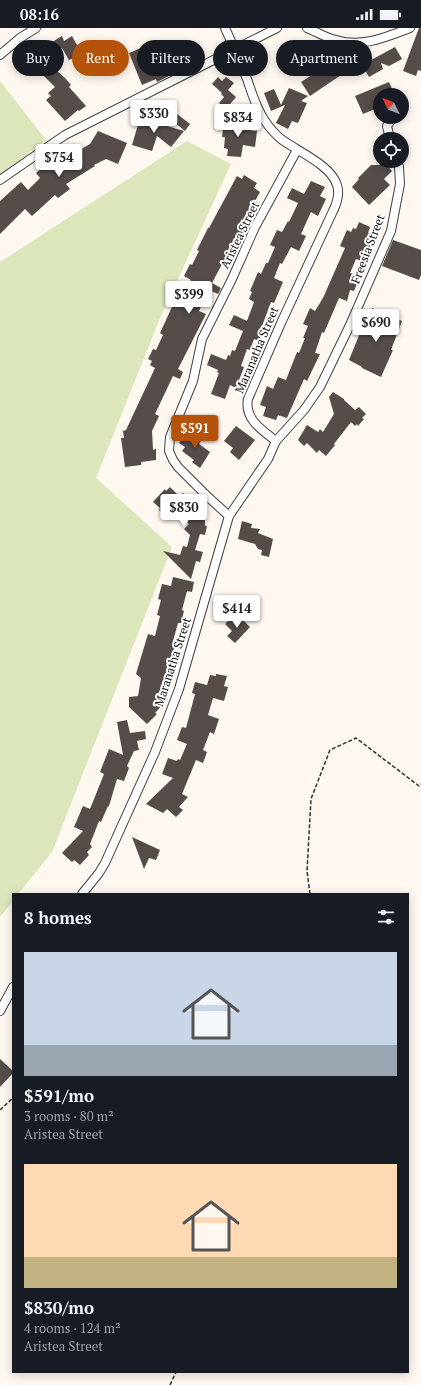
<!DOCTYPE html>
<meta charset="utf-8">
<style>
body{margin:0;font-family:"PT Serif",serif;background:#242831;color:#f1f3f6;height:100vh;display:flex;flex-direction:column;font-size:15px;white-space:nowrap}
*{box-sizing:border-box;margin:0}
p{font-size:13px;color:#9ea1a6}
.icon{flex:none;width:22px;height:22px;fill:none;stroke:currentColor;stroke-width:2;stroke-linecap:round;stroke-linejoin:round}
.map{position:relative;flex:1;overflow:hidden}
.drawer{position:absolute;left:12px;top:865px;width:397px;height:480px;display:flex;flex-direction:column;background:#171b24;border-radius:0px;box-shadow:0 2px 10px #0003}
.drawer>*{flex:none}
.hud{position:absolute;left:12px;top:12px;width:397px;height:36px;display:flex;gap:8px}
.needle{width:26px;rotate:313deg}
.controls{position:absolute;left:373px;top:60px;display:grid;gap:8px}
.controls a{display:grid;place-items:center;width:36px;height:36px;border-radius:50%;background:#171b24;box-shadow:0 2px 10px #0003;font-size:20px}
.price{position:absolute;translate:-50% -34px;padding:0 9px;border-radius:4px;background:#fff;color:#222;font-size:13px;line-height:26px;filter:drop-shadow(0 1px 2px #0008)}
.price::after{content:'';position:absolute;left:50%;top:24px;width:12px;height:9px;margin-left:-6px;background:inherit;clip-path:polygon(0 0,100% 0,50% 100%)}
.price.selected{background:#b45309;color:#fff}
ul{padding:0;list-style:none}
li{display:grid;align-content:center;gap:8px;height:212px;padding:0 12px}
li span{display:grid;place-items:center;height:124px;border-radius:0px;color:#555}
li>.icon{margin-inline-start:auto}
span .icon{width:72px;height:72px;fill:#fffc;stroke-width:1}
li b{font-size:17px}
h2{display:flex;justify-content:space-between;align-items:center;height:48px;padding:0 12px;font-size:17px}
.tag{padding:0 14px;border-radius:18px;background:#171b24;box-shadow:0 2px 10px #0003;font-size:14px;line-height:36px}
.tag.selected{background:#b45309;color:#fff}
.status{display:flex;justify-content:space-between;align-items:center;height:28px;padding:0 20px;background:#171b24;direction:ltr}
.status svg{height:11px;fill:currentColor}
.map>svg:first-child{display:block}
.green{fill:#dbe7bb}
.building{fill:#564d4b}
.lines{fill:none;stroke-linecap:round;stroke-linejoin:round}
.street-casing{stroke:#414141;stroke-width:10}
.path{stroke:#303030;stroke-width:1.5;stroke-dasharray:4 2;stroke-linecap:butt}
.street{stroke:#fff;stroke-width:8}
.labels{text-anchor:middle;stroke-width:4;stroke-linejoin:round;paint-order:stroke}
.street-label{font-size:12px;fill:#0e0e0e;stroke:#fff}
</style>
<div class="status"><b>08:16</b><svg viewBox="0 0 49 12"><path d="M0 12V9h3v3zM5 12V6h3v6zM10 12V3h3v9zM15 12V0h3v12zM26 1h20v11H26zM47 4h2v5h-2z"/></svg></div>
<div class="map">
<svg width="421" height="1357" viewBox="0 0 421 1357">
<rect width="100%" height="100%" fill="#fef8f0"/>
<g class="green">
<path d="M0,53L46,112L0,147Z"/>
<path d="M187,113L231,136L160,290L96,450L172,519L52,824L18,866H13V873L0,889V234Z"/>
</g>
<g class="building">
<path d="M419,0H421V43L418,42L416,48L403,43Z"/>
<path d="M62,8L64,13L72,8L82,26L69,32L62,20L55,24L46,33L65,50L71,57L69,59L86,78L79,83L78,82L65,93L46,72L51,68L48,65L55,59L41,45L39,47L32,40L36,36L30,30L34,25L32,23L40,15L44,19Z"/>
<path d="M306,13L317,17L305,44L294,40Z"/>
<path d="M146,18L154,36L161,33L165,43L169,41L171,47L157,54L156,51L142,57L129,25Z"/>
<path d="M395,19L402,31L389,38L381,35L383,41L369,49L362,37Z"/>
<path d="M333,34L341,47L310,68L301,54Z"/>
<path d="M218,49L222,53L226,49L234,55L228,62L236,69L226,81L219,75L224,69L221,66L222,65L212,56Z"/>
<path d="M389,54L395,67H380V79L363,86L355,68Z"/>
<path d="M289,60L308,68L301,73L307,75L298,95L292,93L288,101L276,95L285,77L271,83L264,65L274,61L281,77Z"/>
<path d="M167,78L190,96L185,103L162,84Z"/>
<path d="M140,90L184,103L171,119L157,108L152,123L132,117Z"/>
<path d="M229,90L243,92L241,101L257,103L255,119L243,117L241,129L227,128L228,121L224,120L225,109H222L223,101L227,102Z"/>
<path d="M98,103L127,115L118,136L106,131L94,137L95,138L66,156L70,161L58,170L55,167L32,188L25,181L0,206V173L21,154L28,162L40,150L36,145L47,136L51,141L66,128L65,126L74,120L76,124L90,116Z"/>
<path d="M383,133L392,143L384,151L390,157L369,177L352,159L359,151L358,150L371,137H379Z"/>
<path d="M244,147L257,155L254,160L260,164L255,173L260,176L255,185L253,184L227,238L222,236L212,255L221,260L218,266L209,262L199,283L206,286L178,341L183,344L180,351L173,348L155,386L159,388L152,403L153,422L156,421V432L141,434V437L125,439L121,410H124L123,403L126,402L155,340L150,337L152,333L148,331L153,321L156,322L163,307L160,305L178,266L184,268L191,252L184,248L190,236L192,237L199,223L197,222L208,200H209L237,148L242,151Z"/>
<path d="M311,153L325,159L320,168L326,171L318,188L311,184L301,206L306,208L299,223L291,219L282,236L280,235L274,250L283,254L274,275L271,274L262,298L264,299L259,313L254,311L250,322L247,321L241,338L244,339L236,360L230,357L225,371L211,366L219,345L217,344L218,342L207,337L211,326L226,332L228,327L230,328L232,322L235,323L243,303L229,297L234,287L247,293L254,274L249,271L252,264L250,263L258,244L261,246L266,235H268L275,219L270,217L277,202L282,204L288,193L289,194L298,175L287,170L292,160L304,166Z"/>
<path d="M359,194L370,199L368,205L375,207L365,234L356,231L350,245L360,248L354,263L350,262L347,273L339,270L324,305L322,304L315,325L320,326L307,353L304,351L287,390L278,387L276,392L263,388L266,379L260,377L267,358L273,361L278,349L286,352L297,324L299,325L305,310H303L308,298L303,296L310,280L315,283L323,270L345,220L340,218L347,202L351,204L353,200L356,201Z"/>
<path d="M393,212L421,222V247L419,252L382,238Z"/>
<path d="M372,280L402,293L391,322H393L381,349L362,340V339L349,332L360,305L363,306Z"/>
<path d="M333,364L344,371V372L355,382L359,379L366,386L362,390L364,391L358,398L357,396L355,398L351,394L334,416L335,417L326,428L319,422L317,425L307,415L304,418L298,412L307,397L318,404L320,401L323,404L334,386L329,369Z"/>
<path d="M236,398L255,412L239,432L230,424L233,420L224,413Z"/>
<path d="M194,403L203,409L199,416L210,424L200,440L192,434L194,432L182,423L185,419L179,415L184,408L188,411Z"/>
<path d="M170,459L179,468L183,465L190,471L185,476L194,484H205V498H207L205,507L200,506L195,522L203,524L200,534L196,533L191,551L163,523L180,527L183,518L187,519L190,507L184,501L189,496L177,484L170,492L159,482L160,480L153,474L165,461L166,463Z"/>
<path d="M242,493L252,496L251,500L260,501L258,505L273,511L269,529L261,527L262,522L258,521L255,516L238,511Z"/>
<path d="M173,549L194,554L192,564L187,563L182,582L184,583L181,595H178L173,613L176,614L167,644H170L163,663L166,664L164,675L155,685L157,686L147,696L129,679V669L138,668L141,650L136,646L148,606L155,608L160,588L157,587L161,572L158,571L162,556L171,558Z"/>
<path d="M231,590L238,596L242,591L250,599L235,615L227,608L232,603L225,596Z"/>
<path d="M216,646L227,648L224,658L228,659L224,673L213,670L208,687L219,691L214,706L210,704L203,722L207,724L203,735L196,732L182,766L188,769L179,779L183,782L176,789L167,781L163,785L146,776L173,750L162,746L168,730L177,733L178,731L180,732L187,716L177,712L182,699L186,700L195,666L192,665L195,654L207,657L210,647L216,648Z"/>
<path d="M127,692L130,705L145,703L146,711L137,713L139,722L134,723L127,738L129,740L124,753L117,751L109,778H108L101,794L99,793L90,816L92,819L87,824L89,827L80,837L74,832L72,834L62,825L83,803L74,799L83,778L90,781L104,746L100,744L109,721L123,727L117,694Z"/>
<path d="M132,809L160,822L156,832L149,830L144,841Z"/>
<path d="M0,1031L13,1043V1045L0,1059Z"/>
</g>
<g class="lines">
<defs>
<g id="street">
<path d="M225,0C233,17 240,33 247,51C252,65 256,80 265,93C269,99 275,106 281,111C297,123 331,137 337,157C340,166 337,175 333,183L281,295L248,371C244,391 262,402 276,413"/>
<path d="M307,0C317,4 326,10 336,12C363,20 386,9 410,0"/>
<path d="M0,27L20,10L36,0"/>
<path d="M390,111L387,98L393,89"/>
<path d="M0,152L65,107L277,0"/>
<path d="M229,488L207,468L178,439L173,432L169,423L170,409L193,353L202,311L232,251L255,199L297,122"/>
<path d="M82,866L99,845L105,835L155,724L179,661L229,488L268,431L276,413L304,382L320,359L350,297L391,203L400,156L399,139L397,133"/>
<path d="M0,983L13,959"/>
</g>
</defs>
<use href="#street" class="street-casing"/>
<g class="path">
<path d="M310,866L307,843L311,771L330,722L356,710L419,758L421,756"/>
<path d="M0,1082L13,1070"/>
<path d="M170,1357L176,1344"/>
</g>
<use href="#street" class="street"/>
</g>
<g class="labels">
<g class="street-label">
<text transform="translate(240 207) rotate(-64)" y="4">Aristea Street</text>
<text transform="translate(368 221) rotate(-69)" y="4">Freesia Street</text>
<text transform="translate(257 322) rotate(-67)" y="4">Maranatha Street</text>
<text transform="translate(173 634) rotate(-72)" y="4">Maranatha Street</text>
</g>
</g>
</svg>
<div class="controls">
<a><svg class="needle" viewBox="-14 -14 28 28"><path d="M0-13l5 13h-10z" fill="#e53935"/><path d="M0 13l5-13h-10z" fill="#9ea1a6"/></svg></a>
<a><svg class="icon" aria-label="locate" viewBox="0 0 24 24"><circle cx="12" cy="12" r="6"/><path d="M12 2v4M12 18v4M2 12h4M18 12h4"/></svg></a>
</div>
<b class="price" style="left:154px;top:106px">$330</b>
<b class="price" style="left:238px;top:110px">$834</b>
<b class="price" style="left:59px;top:150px">$754</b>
<b class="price" style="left:189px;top:287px">$399</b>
<b class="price" style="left:376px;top:315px">$690</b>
<b class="price selected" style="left:195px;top:421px">$591</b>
<b class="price" style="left:184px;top:500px">$830</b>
<b class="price" style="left:237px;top:601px">$414</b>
<div class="hud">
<a class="tag">Buy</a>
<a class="tag selected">Rent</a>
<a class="tag">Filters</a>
<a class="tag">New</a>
<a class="tag">Apartment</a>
</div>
<section class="drawer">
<h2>8 homes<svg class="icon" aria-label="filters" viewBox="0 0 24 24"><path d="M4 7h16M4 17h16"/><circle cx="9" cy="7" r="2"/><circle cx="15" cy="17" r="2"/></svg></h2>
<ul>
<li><span style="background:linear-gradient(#c9d6e8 75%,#9aa5b1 0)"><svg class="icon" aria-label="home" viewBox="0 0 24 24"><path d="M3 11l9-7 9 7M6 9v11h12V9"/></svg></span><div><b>$591/mo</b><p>3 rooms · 80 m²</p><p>Aristea Street</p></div></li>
<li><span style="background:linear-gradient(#ffd9b3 75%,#c2b280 0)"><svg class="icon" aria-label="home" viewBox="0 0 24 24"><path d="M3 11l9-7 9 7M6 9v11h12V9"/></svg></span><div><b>$830/mo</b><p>4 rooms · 124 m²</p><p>Aristea Street</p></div></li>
</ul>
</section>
</div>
